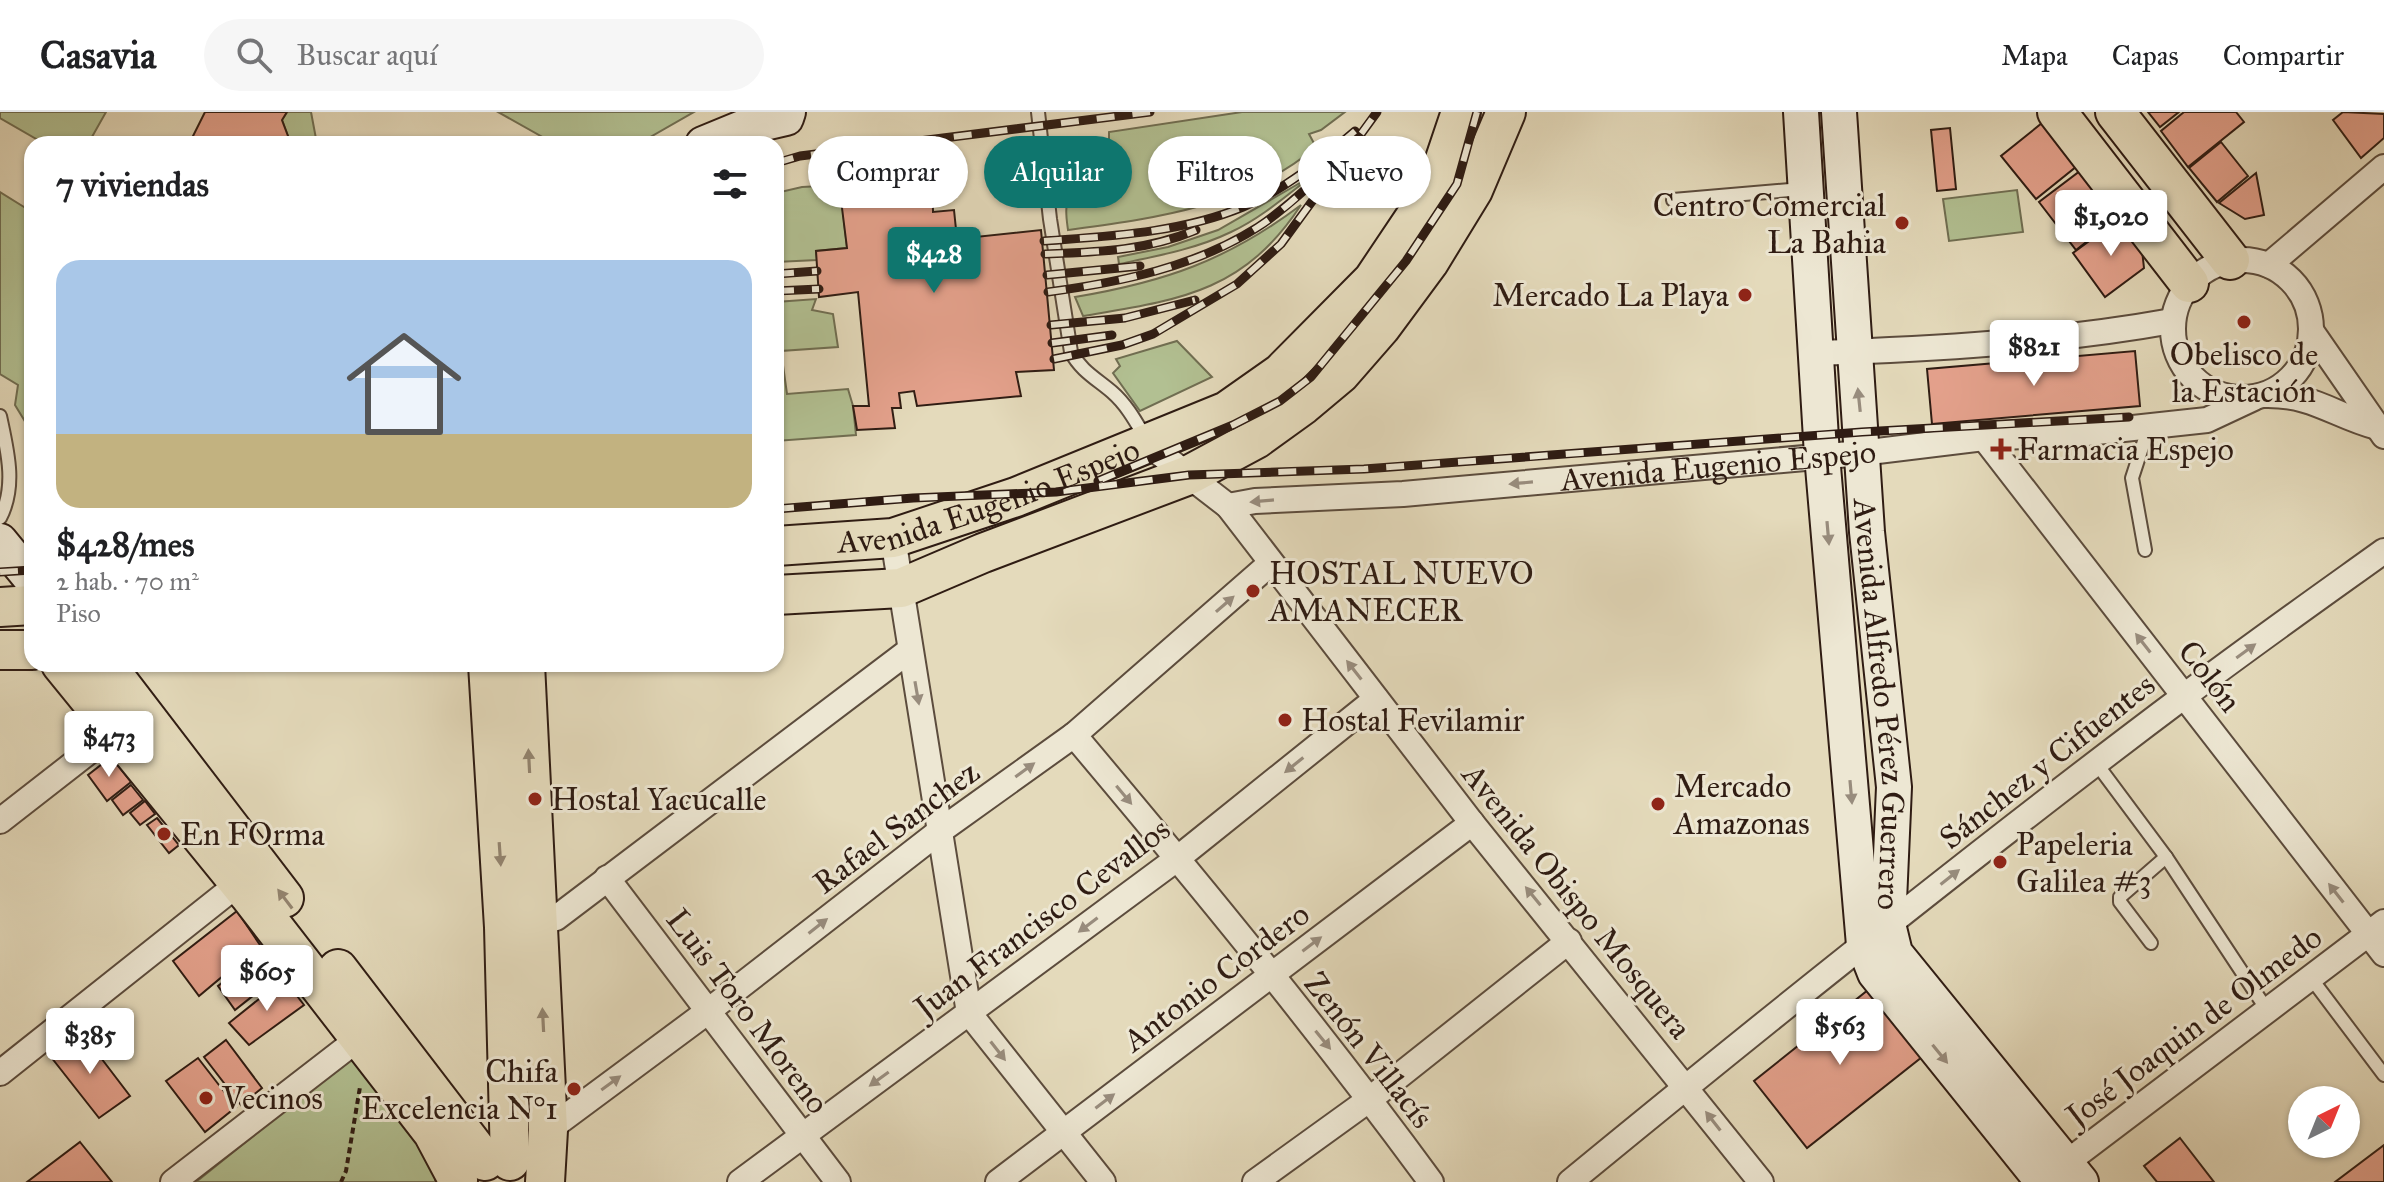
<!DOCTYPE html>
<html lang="es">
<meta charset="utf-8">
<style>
body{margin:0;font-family:"IM FELL Great Primer",serif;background:#f6f6f6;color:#202124;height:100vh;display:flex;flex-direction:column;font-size:30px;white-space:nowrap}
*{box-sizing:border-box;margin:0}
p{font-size:26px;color:#757577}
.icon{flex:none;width:44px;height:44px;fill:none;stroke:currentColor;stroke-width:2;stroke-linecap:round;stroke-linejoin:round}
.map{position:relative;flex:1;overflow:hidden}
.sheet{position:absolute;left:24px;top:24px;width:760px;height:536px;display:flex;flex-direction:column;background:#fff;border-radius:24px;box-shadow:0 2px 6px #0004}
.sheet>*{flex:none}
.guide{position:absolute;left:808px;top:24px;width:760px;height:72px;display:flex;gap:16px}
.needle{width:52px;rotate:43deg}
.fabs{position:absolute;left:2288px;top:974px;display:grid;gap:16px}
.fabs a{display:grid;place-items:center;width:72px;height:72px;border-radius:50%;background:#fff;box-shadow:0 2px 6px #0004;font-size:40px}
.price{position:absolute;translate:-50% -68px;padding:0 18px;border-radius:8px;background:#fff;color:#222;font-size:26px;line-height:52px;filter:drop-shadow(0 2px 4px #0008)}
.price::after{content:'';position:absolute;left:50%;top:48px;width:24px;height:18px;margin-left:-12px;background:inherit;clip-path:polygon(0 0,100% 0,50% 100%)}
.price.selected{background:#0f766e;color:#fff}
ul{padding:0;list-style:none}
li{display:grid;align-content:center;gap:16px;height:424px;padding:0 32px}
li+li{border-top:2px solid #e0e0e0}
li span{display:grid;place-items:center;height:248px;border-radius:24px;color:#555}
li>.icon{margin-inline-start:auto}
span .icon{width:144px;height:144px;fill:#fffc;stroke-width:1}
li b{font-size:34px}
h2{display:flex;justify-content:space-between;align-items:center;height:96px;padding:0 32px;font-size:34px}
.chip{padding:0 28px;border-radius:36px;background:#fff;box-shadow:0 2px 6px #0004;font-size:28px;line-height:72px}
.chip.selected{background:#0f766e;color:#fff}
header{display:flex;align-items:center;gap:48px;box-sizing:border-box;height:112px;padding:0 40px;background:#fff;border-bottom:2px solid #e0e0e0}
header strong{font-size:38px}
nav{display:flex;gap:44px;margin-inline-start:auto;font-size:28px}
.search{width:560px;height:72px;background:#f6f6f6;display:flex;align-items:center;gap:20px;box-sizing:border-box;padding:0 28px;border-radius:44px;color:#757577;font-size:30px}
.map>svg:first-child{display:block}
.green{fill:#b2c092;stroke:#706e52;stroke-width:2}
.building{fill:#e4a18c;stroke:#2f1c13;stroke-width:2}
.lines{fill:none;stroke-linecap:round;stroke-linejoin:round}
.lane-casing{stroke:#5c4c3d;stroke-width:16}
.street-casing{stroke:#5c4c3d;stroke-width:28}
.secondary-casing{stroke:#2f1c13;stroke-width:38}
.primary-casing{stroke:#2f1c13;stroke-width:42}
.path{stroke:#2f1c13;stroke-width:4;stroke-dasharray:6 4;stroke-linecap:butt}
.lane{stroke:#ede7d3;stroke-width:12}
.street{stroke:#ede7d3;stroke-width:24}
.secondary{stroke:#ede7d3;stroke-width:34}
.primary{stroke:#e4dabb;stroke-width:38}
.rail-casing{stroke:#2f1c13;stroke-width:9}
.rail{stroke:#ede7d3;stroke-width:6;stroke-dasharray:18;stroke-linecap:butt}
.oneway{fill:#988c7d}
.oneway2{fill:#93846f}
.poi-dot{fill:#8f2418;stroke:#ede7d3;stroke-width:3}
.labels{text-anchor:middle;stroke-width:6;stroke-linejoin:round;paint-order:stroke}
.poi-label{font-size:32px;fill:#2f1c13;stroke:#ede7d3;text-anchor:start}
.street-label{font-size:32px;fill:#2f1c13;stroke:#ede7d3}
</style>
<header>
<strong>Casavia</strong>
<div class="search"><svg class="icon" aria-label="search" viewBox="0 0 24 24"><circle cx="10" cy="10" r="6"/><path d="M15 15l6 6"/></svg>Buscar aquí</div>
<nav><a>Mapa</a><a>Capas</a><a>Compartir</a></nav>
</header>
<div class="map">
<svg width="2384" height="1070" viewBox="0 0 2384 1070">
<rect width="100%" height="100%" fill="#e4dabb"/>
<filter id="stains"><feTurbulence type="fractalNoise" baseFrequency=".0025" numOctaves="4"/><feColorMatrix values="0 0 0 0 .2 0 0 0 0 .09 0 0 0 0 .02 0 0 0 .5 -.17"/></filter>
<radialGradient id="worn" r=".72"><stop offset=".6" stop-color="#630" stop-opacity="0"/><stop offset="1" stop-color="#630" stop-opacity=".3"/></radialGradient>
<g class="green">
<path d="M0,0H106L88,32H45L0,6Z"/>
<path d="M287,0H311L317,32H291L282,8Z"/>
<path d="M498,0H694L638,32H555Z"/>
<path d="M1242,0H1345L1321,18L1309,22L1316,35C1245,95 1156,106 1068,118C1067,110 1065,99 1067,92C1071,74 1089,62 1106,62L1115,51L1109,32V20Z"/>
<path d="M1312,64C1286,84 1261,106 1231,120C1196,137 1157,144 1119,152L1118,145L1168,135L1218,118Z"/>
<path d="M840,73L847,136L816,139L817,148L776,150V81L802,75Z"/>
<path d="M2017,78L2023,120L1949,129L1943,87Z"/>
<path d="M0,80L32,100V301L26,311L15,293L18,273L0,262Z"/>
<path d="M1301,93C1243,181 1179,188 1083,204L1075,185C1165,170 1228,148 1301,93Z"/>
<path d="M816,187L812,198L833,202L838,235L781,239L787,282L848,277L853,294L856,323L776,329V190Z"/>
<path d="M1177,229L1212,265L1140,299L1113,261L1120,254L1116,247Z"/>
<path d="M356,941L436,1039L435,1070H196Z"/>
</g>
<g class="building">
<path d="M205,0H287L282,8L291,32H189Z"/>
<path d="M2148,0H2179L2160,15Z"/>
<path d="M2184,0H2236L2244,10L2188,55L2161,19Z"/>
<path d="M2343,0L2384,2V26L2361,46L2333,8Z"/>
<path d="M2042,11L2077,54L2036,87L2001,44Z"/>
<path d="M1950,16L1956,77L1937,79L1931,18Z"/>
<path d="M2221,30L2248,64L2217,90L2189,56Z"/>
<path d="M932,47L933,100L954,98L957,127L1041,118L1054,258L1016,260L1021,284L917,294L914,279L899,281L901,296H892L895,316L857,318L853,294H869L858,180L819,185L816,139L847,136L837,56Z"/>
<path d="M2080,59L2117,106L2076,138L2039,90Z"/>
<path d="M2256,61L2264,103L2245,107L2219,91Z"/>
<path d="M2119,107L2142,138L2144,156L2105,185L2073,141Z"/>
<path d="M2135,239L2140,294L1932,312L1927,257Z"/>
<path d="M111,645L131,670L107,689L88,663Z"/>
<path d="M131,673L143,688L123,703L112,688Z"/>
<path d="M145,689L155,702L140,713L130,701Z"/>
<path d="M157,706L179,733L169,741L147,713Z"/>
<path d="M237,799L260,833L199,884L173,849Z"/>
<path d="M260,841L278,864L235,898L218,874Z"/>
<path d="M284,867L304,893L249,933L229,911Z"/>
<path d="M1873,874L1927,941L1807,1036L1754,969Z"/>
<path d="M82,921L130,984L99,1006L51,945Z"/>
<path d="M226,928L262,976L241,993L204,945Z"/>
<path d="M198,946L236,995L205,1020L166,969Z"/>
<path d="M2180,1026L2214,1070H2157L2144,1054Z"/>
<path d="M80,1030L112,1070H27Z"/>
<path d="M2384,1033V1070H2335Z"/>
</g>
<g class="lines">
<defs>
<g id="lane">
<path d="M1038,0L1050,107L1071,240C1081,259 1097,267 1112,280C1127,293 1136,310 1146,327"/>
<path d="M1673,88L1802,77"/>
<path d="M0,304C7,337 17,374 0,406"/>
<path d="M2145,438L2132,366L2149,314"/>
<path d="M2096,651L2166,745L2267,898"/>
<path d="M2151,831L2120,790V785L2166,745"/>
<path d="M2311,866L2384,963"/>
</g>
<g id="street">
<circle cx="2242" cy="217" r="69"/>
<path d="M2269,153L2384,55"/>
<path d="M2312,220L2384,324"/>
<path d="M1816,241C1934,237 2056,230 2172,209"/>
<path d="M2265,283C2313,282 2335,304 2377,315"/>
<path d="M1984,326L2384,842"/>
<path d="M1149,333L1228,394L1472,711L1761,1070"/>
<path id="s1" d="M1228,394L1255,389L1403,382L1861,341L1984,326L2087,321L2207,308L2254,286"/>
<path d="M893,426L969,901L1103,1070"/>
<path d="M1074,623C1197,769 1318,916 1431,1070"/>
<path d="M0,709L127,610"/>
<path d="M607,766L838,1070"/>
<path d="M527,813L556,806L910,538"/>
<path d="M0,961L248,764"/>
<path d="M548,1018L707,900L940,719L1074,623L1271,451"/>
<path d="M2054,1060L2384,810"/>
<path d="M173,1070L371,917"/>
<path d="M740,1070L1178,746L1376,587"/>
<path d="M998,1070L1472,711"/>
<path d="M1255,1070L1370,987L1569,829"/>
<path d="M1570,1070C1771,905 1975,741 2183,585C2249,535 2317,487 2384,439"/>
</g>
<g id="secondary">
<path d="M1801,0L1822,343L1864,833L1875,861L2043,1070"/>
<path id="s2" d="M1839,0L1867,420L1894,675L1888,812L1895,841L2081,1070"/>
<path d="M703,32L742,16L786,6L788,0"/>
<path d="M0,429L32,468"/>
</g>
<g id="primary">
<path d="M2057,0L2189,171"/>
<path d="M2115,0L2230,148"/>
<path id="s3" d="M776,434L893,426L1016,385L1227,299L1281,261L1373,168L1436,74L1461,0"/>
<path d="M776,483L901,476L983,441L1189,363L1256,327L1303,293L1340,262L1381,215L1429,150L1473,78L1506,0"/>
<path d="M0,495L32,493"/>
<path d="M0,538H32"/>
<path d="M61,552L249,783L433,1021L458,1068"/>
<path d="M105,552L284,786"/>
<path d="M488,552L504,815L510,1049"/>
<path d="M525,552L548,1018L545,1070"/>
<path d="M338,857L485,1049"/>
</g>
</defs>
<use href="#lane" class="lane-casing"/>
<use href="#street" class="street-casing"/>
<use href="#secondary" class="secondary-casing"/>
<use href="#primary" class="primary-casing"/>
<path class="path" d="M341,1070L346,1059L360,975"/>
<use href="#lane" class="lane"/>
<use href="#street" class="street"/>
<use href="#secondary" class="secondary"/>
<use href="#primary" class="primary"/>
<defs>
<g id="rail">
<path d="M776,51L800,44L1150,0"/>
<path d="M1044,129C1110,124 1180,121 1243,95C1284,78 1321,48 1355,19"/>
<path d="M1045,142C1097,140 1146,139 1196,118"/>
<path d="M776,162L817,159"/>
<path d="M1047,163L1140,154"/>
<path d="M776,179L819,177"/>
<path d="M1048,180C1121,170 1195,155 1258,115C1283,99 1303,79 1325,60"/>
<path d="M1051,213L1125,206L1195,188"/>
<path d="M1052,231L1112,223"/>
<path d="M1054,247L1122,233L1153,222L1237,172L1281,132L1377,0"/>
<path d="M1098,369L1233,313L1280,289L1311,265L1406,149L1457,72L1477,0"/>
<path d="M776,397L913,386L1056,380L1189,363L1364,357L1862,320L2129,305"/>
<path d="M0,460L32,458"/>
</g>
</defs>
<use href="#rail" class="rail-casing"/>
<use href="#rail" class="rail"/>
</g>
<defs><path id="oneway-solid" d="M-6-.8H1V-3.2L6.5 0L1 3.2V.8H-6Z" transform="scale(2)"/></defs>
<g class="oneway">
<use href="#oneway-solid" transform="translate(1859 288) rotate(-96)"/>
<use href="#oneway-solid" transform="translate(1521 371) rotate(175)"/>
<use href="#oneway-solid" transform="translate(1262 389) rotate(175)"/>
<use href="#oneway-solid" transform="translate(1828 421) rotate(85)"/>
<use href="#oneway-solid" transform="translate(1225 492) rotate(-41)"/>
<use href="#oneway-solid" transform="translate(2143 531) rotate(-128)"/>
<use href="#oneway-solid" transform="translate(2246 539) rotate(-36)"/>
<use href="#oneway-solid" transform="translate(1354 558) rotate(-128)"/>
<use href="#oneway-solid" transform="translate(917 581) rotate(80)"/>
<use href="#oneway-solid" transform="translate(1294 653) rotate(141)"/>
<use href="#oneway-solid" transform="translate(1025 658) rotate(-36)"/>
<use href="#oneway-solid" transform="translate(1851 680) rotate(85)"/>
<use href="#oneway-solid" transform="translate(1124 683) rotate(50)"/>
<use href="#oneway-solid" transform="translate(1950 765) rotate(-38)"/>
<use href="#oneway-solid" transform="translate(2336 781) rotate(-128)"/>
<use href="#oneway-solid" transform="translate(1533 784) rotate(-129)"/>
<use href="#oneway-solid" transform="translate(1088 813) rotate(143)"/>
<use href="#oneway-solid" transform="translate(818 814) rotate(-38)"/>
<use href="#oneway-solid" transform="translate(1312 832) rotate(-37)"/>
<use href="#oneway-solid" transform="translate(1323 928) rotate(51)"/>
<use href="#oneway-solid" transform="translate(998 939) rotate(52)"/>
<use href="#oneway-solid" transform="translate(1940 942) rotate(51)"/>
<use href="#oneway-solid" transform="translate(879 967) rotate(144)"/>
<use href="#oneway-solid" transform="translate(611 971) rotate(-36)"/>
<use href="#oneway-solid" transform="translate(1105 989) rotate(-37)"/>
<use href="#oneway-solid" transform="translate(1713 1009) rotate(-128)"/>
</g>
<g class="oneway2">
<use href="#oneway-solid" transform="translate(529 649) rotate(-93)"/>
<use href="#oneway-solid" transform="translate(500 742) rotate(86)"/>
<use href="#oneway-solid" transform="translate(285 787) rotate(-127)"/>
<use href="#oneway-solid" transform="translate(543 908) rotate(-93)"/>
</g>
<g class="poi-dot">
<circle cx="1902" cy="111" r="8"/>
<circle cx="1745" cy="183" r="8"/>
<circle cx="2244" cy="210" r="8"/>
<path d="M1997 325h8v8h8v8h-8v8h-8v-8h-8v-8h8z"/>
<circle cx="1253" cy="479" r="8"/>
<circle cx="1285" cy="608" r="8"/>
<circle cx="535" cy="687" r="8"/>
<circle cx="1658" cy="692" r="8"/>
<circle cx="164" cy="722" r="8"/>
<circle cx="2000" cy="750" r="8"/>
<circle cx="574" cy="977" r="8"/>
<circle cx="206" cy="986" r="8"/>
</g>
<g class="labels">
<g class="poi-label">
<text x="1886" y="104" text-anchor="end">Centro Comercial<tspan x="1886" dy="37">La Bahia</tspan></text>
<text x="1729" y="194" text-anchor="end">Mercado La Playa</text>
<text x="2244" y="253" text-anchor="middle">Obelisco de<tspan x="2244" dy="37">la Estación</tspan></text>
<text x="2017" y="348">Farmacia Espejo</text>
<text x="1269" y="472">HOSTAL NUEVO<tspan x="1269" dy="37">AMANECER</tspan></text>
<text x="1301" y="619">Hostal Fevilamir</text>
<text x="1674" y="685">Mercado<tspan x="1674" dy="37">Amazonas</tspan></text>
<text x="551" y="698">Hostal Yacucalle</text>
<text x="180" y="733">En FOrma</text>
<text x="2016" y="743">Papeleria<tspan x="2016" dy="37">Galilea #3</tspan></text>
<text x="558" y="970" text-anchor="end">Chifa<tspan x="558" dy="37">Excelencia N°1</tspan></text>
<text x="222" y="997">Vecinos</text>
</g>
<g class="street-label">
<text dy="11" stroke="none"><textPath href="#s1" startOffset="492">Avenida Eugenio Espejo</textPath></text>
<text dy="11" stroke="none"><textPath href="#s3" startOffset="220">Avenida Eugenio Espejo</textPath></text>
<text transform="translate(2210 564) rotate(52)" y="11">Colón</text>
<text dy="11" stroke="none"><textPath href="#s2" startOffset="594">Avenida Alfredo Pérez Guerrero</textPath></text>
<text transform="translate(2047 649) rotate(-38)" y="11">Sánchez y Cifuentes</text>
<text transform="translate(896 715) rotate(-37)" y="11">Rafael Sanchez</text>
<text transform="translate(1577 789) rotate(51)" y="11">Avenida Obispo Mosquera</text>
<text transform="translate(1042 806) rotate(-37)" y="11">Juan Francisco Cevallos</text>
<text transform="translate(1216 865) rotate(-37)" y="11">Antonio Cordero</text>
<text transform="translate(748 899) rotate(53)" y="11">Luis Toro Moreno</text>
<text transform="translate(2194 914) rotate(-37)" y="11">José Joaquin de Olmedo</text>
<text transform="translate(1369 938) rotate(52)" y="11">Zenón Villacís</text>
</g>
</g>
<rect width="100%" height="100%" filter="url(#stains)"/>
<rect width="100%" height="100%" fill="url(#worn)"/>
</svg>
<div class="fabs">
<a><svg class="needle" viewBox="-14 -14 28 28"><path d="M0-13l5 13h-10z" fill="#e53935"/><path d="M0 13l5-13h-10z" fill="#757577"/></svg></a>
</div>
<b class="price" style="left:2111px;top:146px">$1,020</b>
<b class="price selected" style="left:934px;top:183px">$428</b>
<b class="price" style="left:2034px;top:276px">$821</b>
<b class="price" style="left:109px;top:667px">$473</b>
<b class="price" style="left:267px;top:901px">$605</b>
<b class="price" style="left:1840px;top:955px">$563</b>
<b class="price" style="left:90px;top:964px">$385</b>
<div class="guide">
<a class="chip">Comprar</a>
<a class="chip selected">Alquilar</a>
<a class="chip">Filtros</a>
<a class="chip">Nuevo</a>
</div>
<section class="sheet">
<h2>7 viviendas<svg class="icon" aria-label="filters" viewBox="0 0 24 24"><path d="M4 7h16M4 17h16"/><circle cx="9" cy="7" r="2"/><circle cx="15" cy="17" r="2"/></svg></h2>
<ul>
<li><span style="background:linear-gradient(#a9c7e8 70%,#c2b280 0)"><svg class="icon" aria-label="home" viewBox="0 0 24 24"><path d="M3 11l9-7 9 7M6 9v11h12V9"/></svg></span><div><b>$428/mes</b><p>2 hab. · 70 m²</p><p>Piso</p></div></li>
</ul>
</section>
</div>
